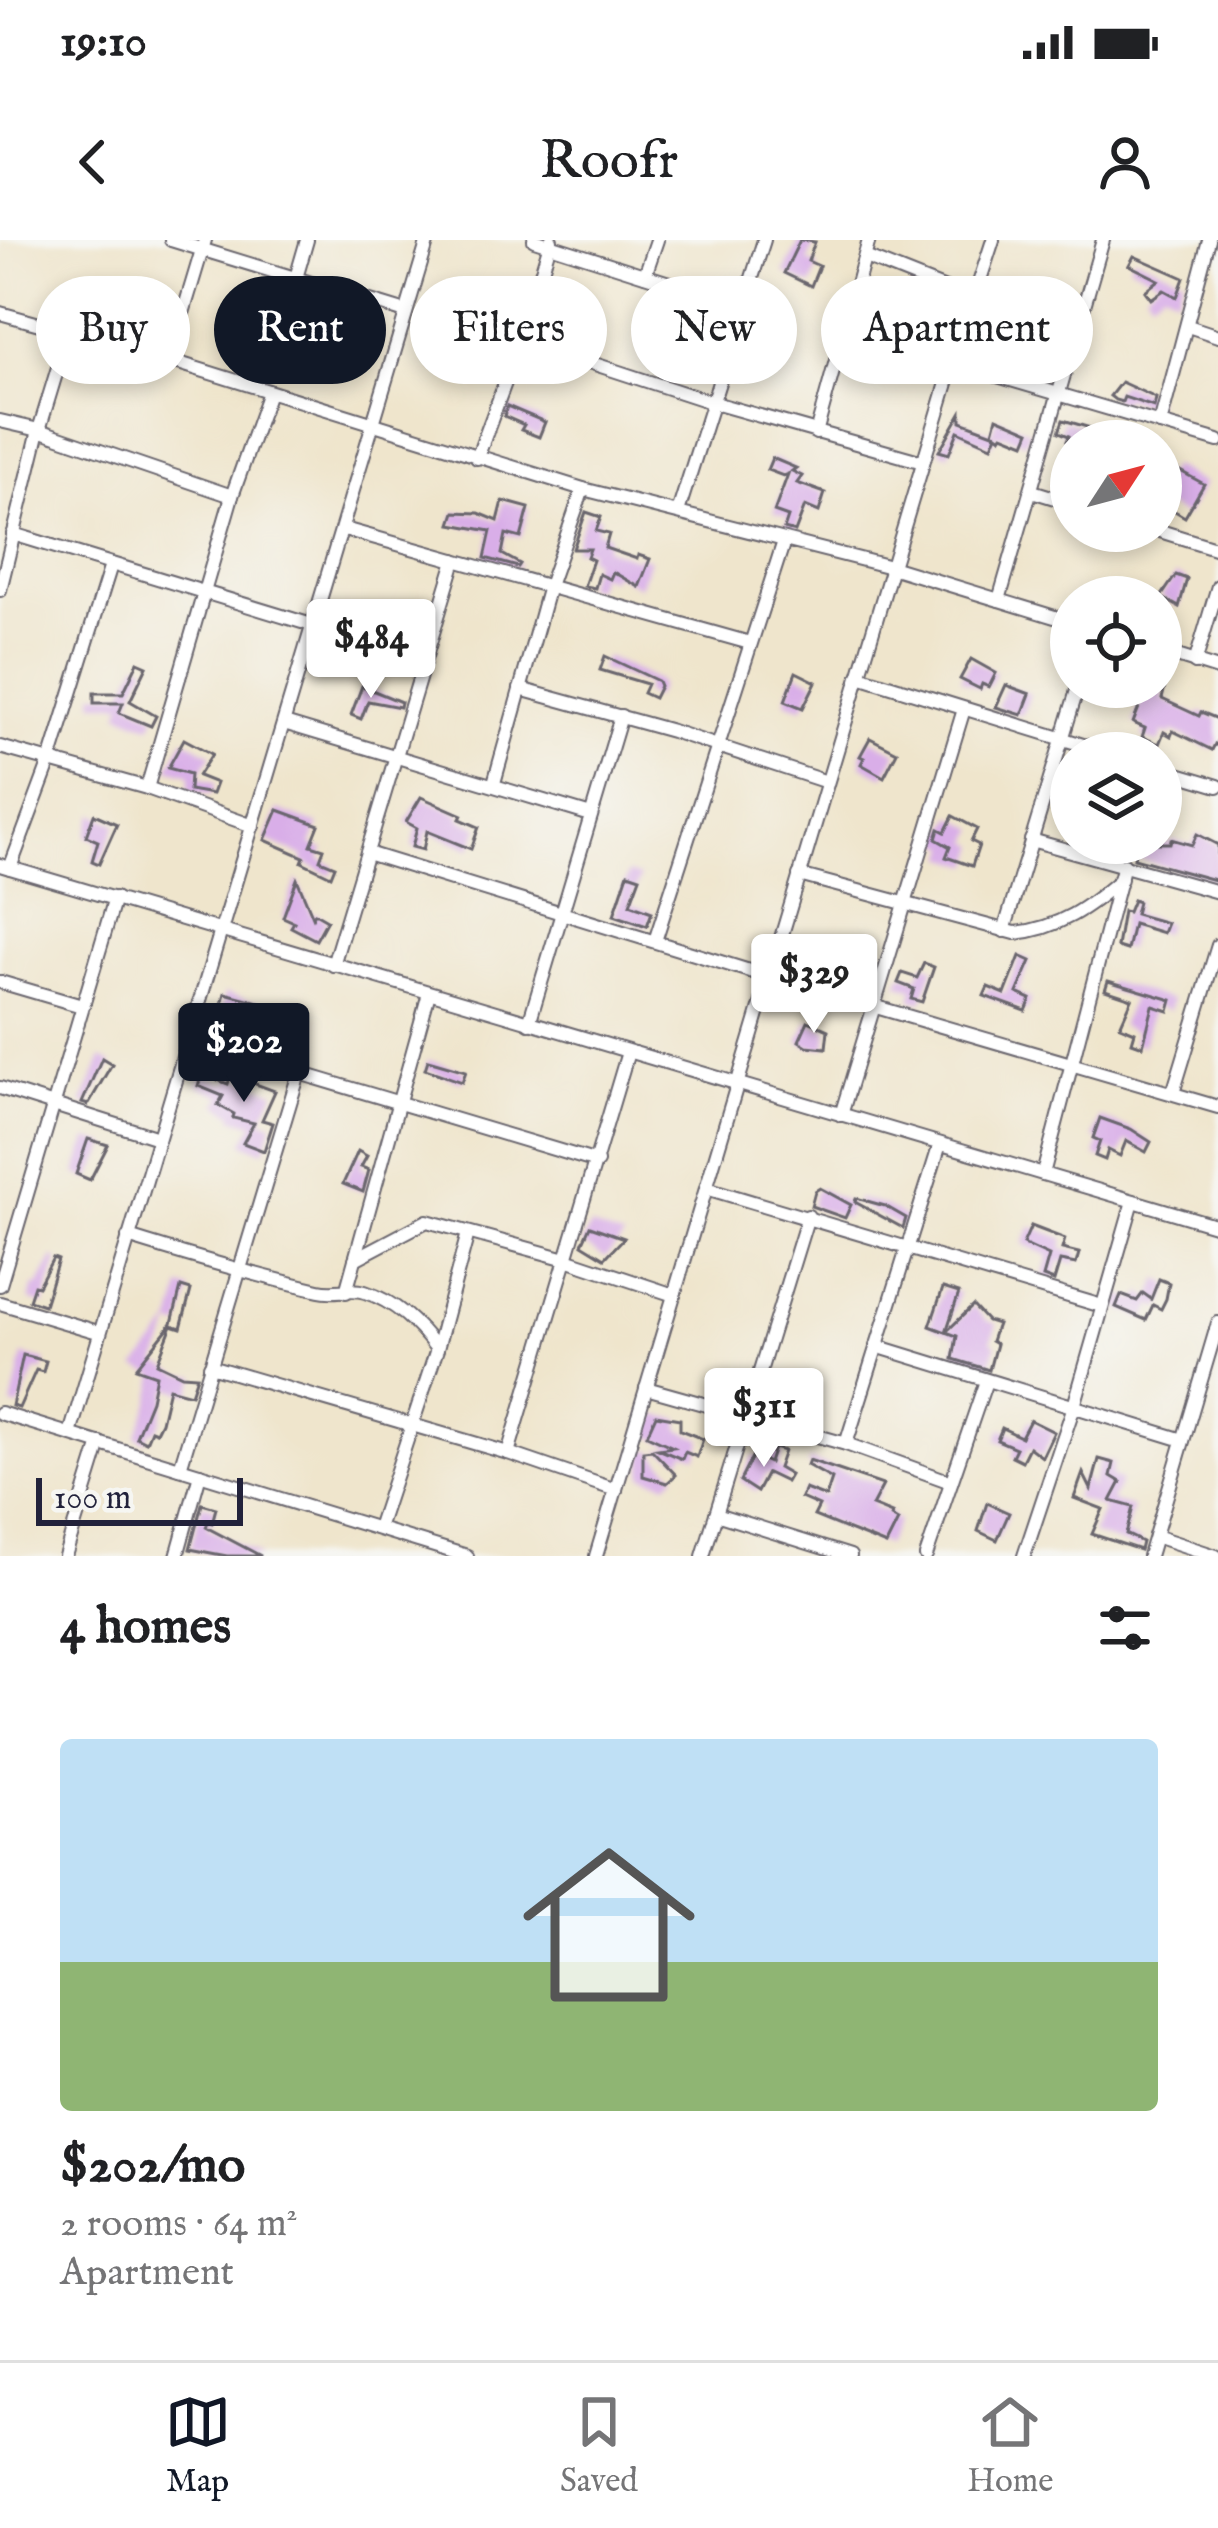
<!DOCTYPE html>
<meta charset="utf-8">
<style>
body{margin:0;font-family:"IM FELL English",serif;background:#f2f2f2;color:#202124;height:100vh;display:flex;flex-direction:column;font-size:45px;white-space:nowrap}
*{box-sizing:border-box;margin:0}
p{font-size:39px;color:#757577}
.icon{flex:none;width:66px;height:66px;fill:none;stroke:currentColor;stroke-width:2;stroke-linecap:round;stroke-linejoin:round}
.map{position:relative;height:1316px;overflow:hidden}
.sheet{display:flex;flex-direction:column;background:#fff;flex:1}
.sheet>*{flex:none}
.top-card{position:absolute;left:36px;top:36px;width:1146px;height:108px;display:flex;gap:24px}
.needle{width:78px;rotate:54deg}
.buttons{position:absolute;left:1050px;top:180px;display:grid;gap:24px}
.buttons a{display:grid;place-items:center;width:132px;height:132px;border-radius:50%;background:#fff;box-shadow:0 6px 18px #0003;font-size:60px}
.scale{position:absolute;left:36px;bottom:30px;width:207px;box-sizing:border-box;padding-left:12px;border:6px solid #22223b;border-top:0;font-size:33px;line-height:42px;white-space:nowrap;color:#22223b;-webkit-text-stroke:9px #f6f6f2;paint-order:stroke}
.price{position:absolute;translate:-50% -102px;padding:0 27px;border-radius:12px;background:#fff;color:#222;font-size:39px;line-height:78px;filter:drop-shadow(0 3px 6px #0008)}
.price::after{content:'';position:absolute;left:50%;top:72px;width:36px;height:27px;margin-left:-18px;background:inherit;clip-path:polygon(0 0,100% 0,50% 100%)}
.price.current{background:#111827;color:#fff}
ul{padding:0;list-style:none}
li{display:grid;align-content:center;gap:24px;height:636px;padding:0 60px}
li+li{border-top:3px solid #e0e0e0}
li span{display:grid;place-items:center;height:372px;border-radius:12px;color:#555}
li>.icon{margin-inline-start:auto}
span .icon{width:216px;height:216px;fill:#fffc;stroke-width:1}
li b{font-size:51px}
h2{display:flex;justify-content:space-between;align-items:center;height:144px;padding:0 60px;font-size:51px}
.tag{padding:0 42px;border-radius:54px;background:#fff;box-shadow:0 6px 18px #0003;font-size:42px;line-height:108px}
.tag.current{background:#111827;color:#fff}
.status{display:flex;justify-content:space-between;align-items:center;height:84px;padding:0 60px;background:#fff;direction:ltr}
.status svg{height:33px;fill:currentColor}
header{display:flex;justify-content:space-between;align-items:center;height:156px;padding:0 60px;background:#fff;font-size:54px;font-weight:600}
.menu{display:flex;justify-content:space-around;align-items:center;height:168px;border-top:3px solid #e0e0e0;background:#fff;font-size:33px;color:#757577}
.menu a{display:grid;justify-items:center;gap:6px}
.menu .current{color:#111827}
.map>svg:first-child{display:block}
.building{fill:#d9aee8}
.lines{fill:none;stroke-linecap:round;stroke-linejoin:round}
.minor-casing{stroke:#6a666e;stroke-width:16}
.minor{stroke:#fff;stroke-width:12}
</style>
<div class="status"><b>19:10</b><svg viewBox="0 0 49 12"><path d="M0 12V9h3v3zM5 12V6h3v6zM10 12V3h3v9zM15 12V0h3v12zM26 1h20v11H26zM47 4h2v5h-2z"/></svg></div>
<header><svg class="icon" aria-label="back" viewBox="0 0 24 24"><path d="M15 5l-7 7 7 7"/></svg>Roofr<svg class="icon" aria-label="person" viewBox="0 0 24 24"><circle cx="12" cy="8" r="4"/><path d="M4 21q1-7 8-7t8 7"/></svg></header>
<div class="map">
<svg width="1218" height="1316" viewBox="0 0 1218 1316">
<rect width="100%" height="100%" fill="#f6f6f2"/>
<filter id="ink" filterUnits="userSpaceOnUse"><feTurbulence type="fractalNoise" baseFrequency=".00833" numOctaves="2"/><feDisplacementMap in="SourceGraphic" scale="24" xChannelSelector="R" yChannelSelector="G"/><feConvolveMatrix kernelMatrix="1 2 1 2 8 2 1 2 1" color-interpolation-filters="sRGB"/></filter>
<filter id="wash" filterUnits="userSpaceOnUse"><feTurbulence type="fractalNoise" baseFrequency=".004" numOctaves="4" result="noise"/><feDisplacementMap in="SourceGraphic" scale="48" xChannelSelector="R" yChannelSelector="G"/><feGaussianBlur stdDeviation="2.7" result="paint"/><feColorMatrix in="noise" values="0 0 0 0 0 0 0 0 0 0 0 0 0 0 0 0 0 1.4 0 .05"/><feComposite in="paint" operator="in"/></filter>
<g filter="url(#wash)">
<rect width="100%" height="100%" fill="#efe5cc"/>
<g id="blocks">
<g class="building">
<path d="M800,0L815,2L808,21L819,26L811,46L784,33Z"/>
<path d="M1134,16L1184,38L1177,57L1164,50L1151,59L1145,51L1159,40L1129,25Z"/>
<path d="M873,77L897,82L888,121L864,115Z"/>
<path d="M1000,105L1025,119L1019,132L990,123Z"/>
<path d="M1121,142L1156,158L1154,167L1124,157L1122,162L1115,160L1110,156Z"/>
<path d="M507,166L545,182L539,197L521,190L524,185L504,176Z"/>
<path d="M961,173V181L996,194L993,192L997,177L1030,191L1025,203L1003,194L1001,197L997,194L992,206L958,191L949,214L939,211Z"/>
<path d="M1063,180L1094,189L1090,201H1067L1069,196L1059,192Z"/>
<path d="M772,218L796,228L792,231L802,236L797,243L825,253L819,272L805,266L795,292L784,289L788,277L774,272L788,234L783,236L767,230Z"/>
<path d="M1171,226L1204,244L1185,277L1161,263V243Z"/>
<path d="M503,261L529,268L521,298L506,294L502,314L520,324L518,327L485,318L491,291L451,284L455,272L479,273L498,281Z"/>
<path d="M586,272L601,277L596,291L609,294L605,308L637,319L638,315L650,319L639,347L613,332L610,339L599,334L595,348L584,346L593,320L587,317L590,309H573Z"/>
<path d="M1176,335L1187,339L1179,367L1161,357Z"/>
<path d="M605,416L658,441L660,446L654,458L643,453L647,444L600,430Z"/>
<path d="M971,419L996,433L989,447L982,444L980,449L960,439Z"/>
<path d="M138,422L147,426L130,461L156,476L151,486L119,473L123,463H94V453H123Z"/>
<path d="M796,432L816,442L803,468L785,461Z"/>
<path d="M1006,445L1030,454L1022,475L996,467Z"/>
<path d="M362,446L401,462L400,467L368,461L361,479L351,475Z"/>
<path d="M1147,447H1165L1162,459L1199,476L1201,472L1218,479V506L1215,504L1212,510L1173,491L1171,496L1164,492L1159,504L1142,497L1145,488L1133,483Z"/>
<path d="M870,498L897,512L884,537L861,524L864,518L860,516Z"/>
<path d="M184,499L212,514L198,536L216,543L212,554L189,550L190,534L168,528Z"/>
<path d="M421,557L462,575L460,579L479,587L471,609L427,591L423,610L412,607L417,588L406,582Z"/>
<path d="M278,570L319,585L311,605L324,609L320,620L335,626L331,636L302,622L304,617L265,600Z"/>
<path d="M94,574L117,584L99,624L92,621L98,601L86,596Z"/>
<path d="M953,576L977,589L971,601L979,605L972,626L946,617L950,607L936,599L939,589L945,592Z"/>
<path d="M1197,594L1218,605V641L1134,618L1137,603H1170L1171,599L1192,605Z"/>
<path d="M628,633L640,637L630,664L652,672L647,686L614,675Z"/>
<path d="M297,639L313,677L315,673L327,680L316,700L291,687L294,682L283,677Z"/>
<path d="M1133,660L1138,662L1135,674L1167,683L1163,693L1133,684L1127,710L1117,707L1123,671L1128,672Z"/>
<path d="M1020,716L1031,721L1017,753L1031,759L1026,771L984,756L988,747L1005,754Z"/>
<path d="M924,723L934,727L922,762L911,759L914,749L898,743L902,733L917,738Z"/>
<path d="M1108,741L1172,760L1169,771L1153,766L1143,806L1132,802L1135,792L1120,786L1132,759L1105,750Z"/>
<path d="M225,753L266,764L267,773L255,794L222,779L227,770L221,768Z"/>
<path d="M808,781L828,790L826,808L807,806L799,801Z"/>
<path d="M102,818L112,824L88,865L82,863Z"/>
<path d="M428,820L466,831L462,842L425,829Z"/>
<path d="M202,834L228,844L231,835L275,851L262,880L273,883L264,911L243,903L254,883L233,878L234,874L218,865L223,856L198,846Z"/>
<path d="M1100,878L1131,889L1151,902L1146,912L1126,901L1120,916L1108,910L1105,920L1095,916L1100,901L1093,898Z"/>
<path d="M88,899L108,905L90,940L76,934Z"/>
<path d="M358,911L367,916L361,927L369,930L363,952L343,944Z"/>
<path d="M820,948L851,965L845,978L811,966L815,951Z"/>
<path d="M856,958L885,966L906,978L903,988L855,962Z"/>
<path d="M590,986L624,998L605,1018L582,1004Z"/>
<path d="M1031,986L1065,999L1062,1009L1079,1013L1076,1024L1060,1021L1054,1041L1043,1037L1049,1016L1023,1004Z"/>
<path d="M53,1018L58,1020L44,1065L29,1060L34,1045L38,1046Z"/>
<path d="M1159,1039L1169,1043L1166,1059L1161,1069L1153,1065L1146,1080L1116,1067L1121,1055L1137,1061L1143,1053L1151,1059Z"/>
<path d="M181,1047L191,1050L181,1088L172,1085L157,1123L182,1135L197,1136L191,1154L169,1148L161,1182L156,1192L151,1190L146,1202L136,1197L151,1160L156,1135L136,1128L172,1083Z"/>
<path d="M943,1048L959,1053L946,1092L930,1086Z"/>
<path d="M973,1066L987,1081L997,1084L991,1101L996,1104L989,1130L953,1119L957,1096L946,1092Z"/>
<path d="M23,1115L46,1121L43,1132L36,1130L19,1168L12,1166Z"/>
<path d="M656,1175L680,1179V1190L703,1199L697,1217L685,1212L682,1219L658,1209L673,1207L647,1195Z"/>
<path d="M1030,1180L1054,1192L1042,1217L1029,1207L1022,1221L1012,1216L1016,1208L997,1200L1002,1188L1021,1197Z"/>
<path d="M774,1208L784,1211L778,1228L790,1235L786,1242L767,1233L757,1252L740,1241L753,1215L769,1223Z"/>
<path d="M652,1210L676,1235L667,1243L643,1236V1211Z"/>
<path d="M1099,1219L1114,1223L1111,1236L1121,1242L1111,1261L1133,1267L1126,1294L1142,1302L1140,1310L1092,1294L1103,1269L1074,1258L1083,1233L1091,1249Z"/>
<path d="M809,1220L883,1245L872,1266L892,1274L891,1277L898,1281L886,1305L814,1276L819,1266L801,1258L805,1249L826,1257L832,1239L807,1225Z"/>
<path d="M987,1263L1009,1273L997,1300L978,1291Z"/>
<path d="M202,1264L216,1268L212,1283L208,1282L206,1287L261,1316H227L190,1309Z"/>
</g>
</g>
</g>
<g filter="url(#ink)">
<use href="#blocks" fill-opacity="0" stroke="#6a666e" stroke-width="3"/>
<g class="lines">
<defs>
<g id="minor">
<path d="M171,0L406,72"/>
<path d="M534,0L745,67"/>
<path d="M865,17L973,60"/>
<path d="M645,35L657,0"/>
<path d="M296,38L307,0"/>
<path d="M0,73L169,120L583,249L891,327L1071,382"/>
<path d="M1188,86L1218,96"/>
<path d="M521,100L714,163L923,222"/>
<path d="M169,120L205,0"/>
<path d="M953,123L1218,201"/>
<path d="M0,181L39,190L232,256"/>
<path d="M1160,184L1209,0"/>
<path d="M816,193L869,0"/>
<path d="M477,218L521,100L551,0"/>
<path d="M1032,251L1071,263"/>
<path d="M678,272L764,0"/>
<path d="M344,289L750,403"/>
<path d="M1160,291L1218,309"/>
<path d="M13,294L315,386"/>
<path d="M0,350L39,190L69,91"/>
<path d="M999,360L1103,0"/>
<path d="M1161,411L1218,429"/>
<path d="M1195,423L1218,346"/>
<path d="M859,436L1109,513"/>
<path d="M520,449L672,491L827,542"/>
<path d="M284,483L591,575"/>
<path d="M0,507L147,548L253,586"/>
<path d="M1161,529L1218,546"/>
<path d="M494,543L549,346L583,249"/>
<path d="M147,548L232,256L269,152"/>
<path d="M1031,600L1218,652"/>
<path d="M367,613L769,737"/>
<path d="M0,625L1218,986"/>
<path d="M10,628L50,521L111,325"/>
<path d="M799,635L1015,693C1058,689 1089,667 1121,639"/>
<path d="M1004,691L1078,447"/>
<path d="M655,701L784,301"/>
<path d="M333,725L455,320"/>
<path d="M0,742L82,766"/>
<path d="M876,767L1218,867"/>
<path d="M529,783L621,476"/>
<path d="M189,800L597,922"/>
<path d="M0,848L158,898"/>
<path d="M1173,853L1218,705"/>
<path d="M841,875L964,469"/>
<path d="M1043,934L1124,624"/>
<path d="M706,948L1102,1066"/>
<path d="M128,997C192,1017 254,1035 319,1050C335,1054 350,1047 365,1052C396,1062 418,1084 437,1109"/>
<path d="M355,1019L427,981L566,1019L674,1055"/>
<path d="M0,1045L115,658"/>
<path d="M346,1052L429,753"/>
<path d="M0,1063L98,1092"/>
<path d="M876,1106L1183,1200"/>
<path d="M210,1126L508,1213L616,1250"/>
<path d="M646,1148L846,1204L951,1242"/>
<path d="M0,1173L467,1316"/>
<path d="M70,1194L428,0"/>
<path d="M846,1204L940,904"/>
<path d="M508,1213L628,812"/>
<path d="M180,1228L299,833"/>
<path d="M716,1274L850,1316"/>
<path d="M378,1288L437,1109L468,993"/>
<path d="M1155,1296L1216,1316"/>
<path d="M65,1316L100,1203"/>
<path d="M177,1316L200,1234"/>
<path d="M596,1316L953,123L993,0"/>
<path d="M703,1316L808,976"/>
<path d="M926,1316L986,1141"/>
<path d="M1024,1316L1074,1166L1133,961"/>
<path d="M1149,1316L1218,1083"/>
</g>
</defs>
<use href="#minor" class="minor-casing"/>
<use href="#minor" class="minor"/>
</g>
</g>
</svg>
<div class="buttons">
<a><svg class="needle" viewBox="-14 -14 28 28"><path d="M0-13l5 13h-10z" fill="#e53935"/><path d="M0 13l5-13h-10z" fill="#757577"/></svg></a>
<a><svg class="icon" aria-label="locate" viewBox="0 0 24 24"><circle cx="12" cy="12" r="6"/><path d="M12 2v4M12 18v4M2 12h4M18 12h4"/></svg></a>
<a><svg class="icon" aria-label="layers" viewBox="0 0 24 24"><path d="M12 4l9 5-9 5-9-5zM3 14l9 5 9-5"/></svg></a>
</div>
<div class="scale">100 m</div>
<b class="price" style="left:371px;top:461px">$484</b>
<b class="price" style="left:814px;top:796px">$329</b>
<b class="price current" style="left:244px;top:865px">$202</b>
<b class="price" style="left:764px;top:1230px">$311</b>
<div class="top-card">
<a class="tag">Buy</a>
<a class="tag current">Rent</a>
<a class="tag">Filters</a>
<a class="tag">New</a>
<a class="tag">Apartment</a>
</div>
</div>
<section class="sheet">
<h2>4 homes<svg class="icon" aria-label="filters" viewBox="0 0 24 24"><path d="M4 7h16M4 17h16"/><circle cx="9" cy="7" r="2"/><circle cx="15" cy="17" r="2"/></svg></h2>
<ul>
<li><span style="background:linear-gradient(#bfe0f5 60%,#8fb573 0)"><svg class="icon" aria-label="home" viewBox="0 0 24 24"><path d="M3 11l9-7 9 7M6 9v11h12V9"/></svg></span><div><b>$202/mo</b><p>2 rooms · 64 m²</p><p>Apartment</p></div></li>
</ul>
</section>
<nav class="menu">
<a class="current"><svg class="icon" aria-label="map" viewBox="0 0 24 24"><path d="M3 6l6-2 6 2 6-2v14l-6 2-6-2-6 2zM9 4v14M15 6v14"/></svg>Map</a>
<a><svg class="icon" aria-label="saved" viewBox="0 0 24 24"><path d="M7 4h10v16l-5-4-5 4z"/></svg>Saved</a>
<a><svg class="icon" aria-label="home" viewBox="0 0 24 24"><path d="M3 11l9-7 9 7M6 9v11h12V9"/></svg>Home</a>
</nav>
